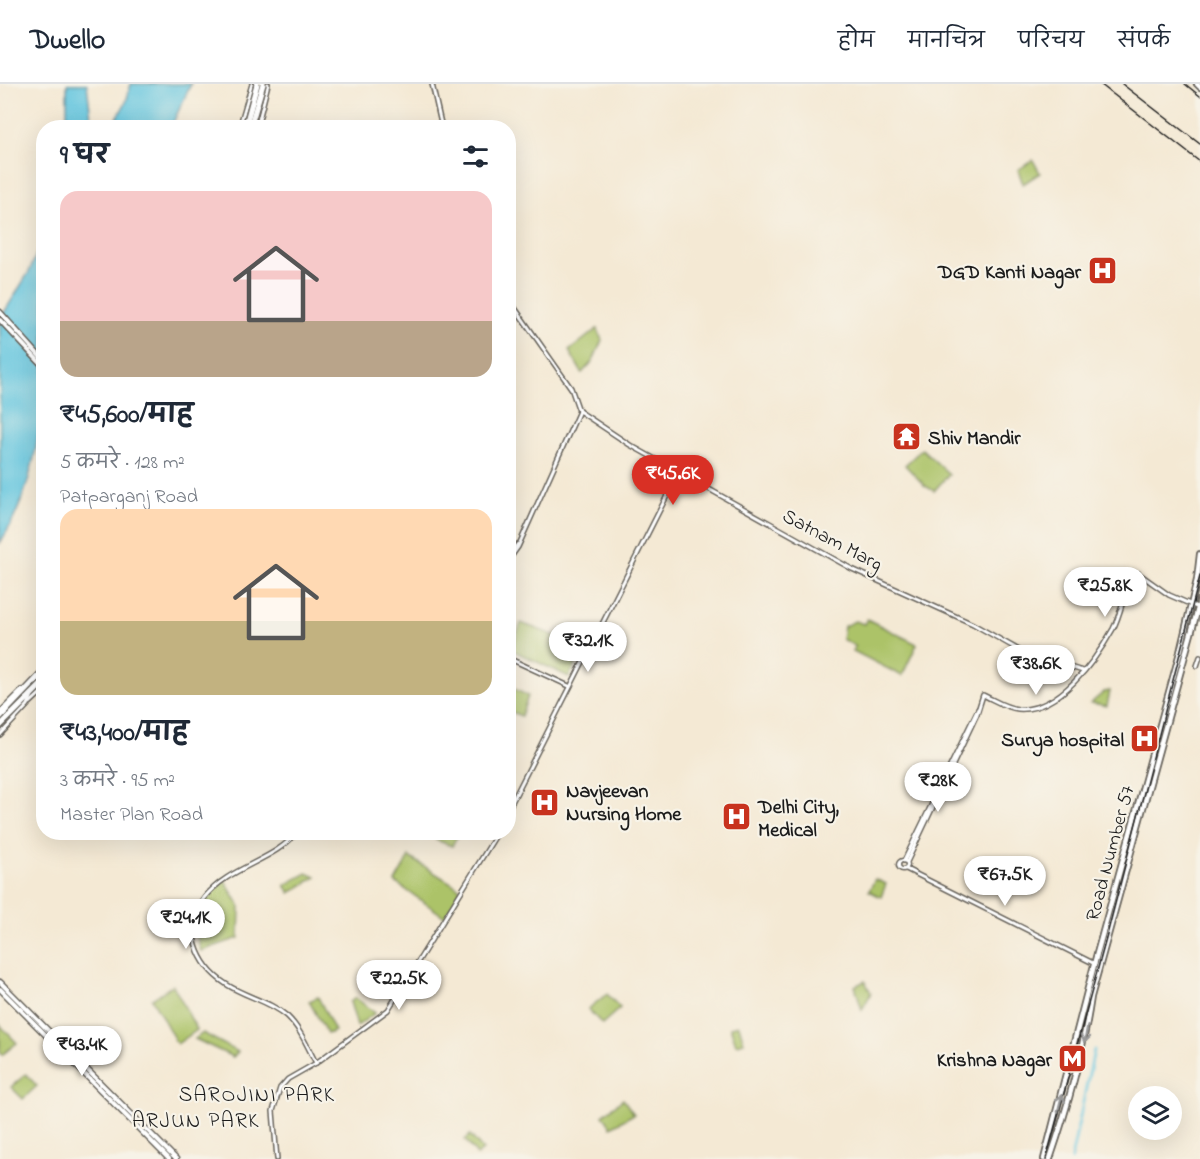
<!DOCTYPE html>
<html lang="hi">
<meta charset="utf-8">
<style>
body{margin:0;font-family:"Indie Flower","Playpen Sans Deva",sans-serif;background:#f2f2f3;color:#1f2937;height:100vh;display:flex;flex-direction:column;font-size:22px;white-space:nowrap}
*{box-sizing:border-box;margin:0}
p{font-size:20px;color:#747a83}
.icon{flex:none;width:33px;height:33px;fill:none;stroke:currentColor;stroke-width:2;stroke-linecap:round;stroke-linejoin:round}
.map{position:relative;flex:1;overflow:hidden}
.drawer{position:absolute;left:36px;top:36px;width:480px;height:720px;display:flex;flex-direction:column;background:#fff;border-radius:24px;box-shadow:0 6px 24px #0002}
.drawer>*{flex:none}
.buttons{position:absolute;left:1128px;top:1002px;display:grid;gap:12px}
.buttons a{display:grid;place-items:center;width:54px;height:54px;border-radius:50%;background:#fff;box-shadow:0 6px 24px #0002;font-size:30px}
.price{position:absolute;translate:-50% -51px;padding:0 14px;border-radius:21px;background:#fff;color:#222;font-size:20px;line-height:39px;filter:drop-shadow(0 2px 3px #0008)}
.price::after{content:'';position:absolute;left:50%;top:36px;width:18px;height:14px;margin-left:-9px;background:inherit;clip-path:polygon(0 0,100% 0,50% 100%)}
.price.selected{background:#d93025;color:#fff}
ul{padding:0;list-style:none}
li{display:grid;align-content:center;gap:12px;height:318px;padding:0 24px}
li span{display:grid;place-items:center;height:186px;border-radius:18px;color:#555}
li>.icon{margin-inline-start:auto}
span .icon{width:108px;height:108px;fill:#fffc;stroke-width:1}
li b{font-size:26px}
h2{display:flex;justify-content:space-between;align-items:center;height:72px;padding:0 24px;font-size:26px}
header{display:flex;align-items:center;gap:36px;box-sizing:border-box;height:84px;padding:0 30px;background:#fff;border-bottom:2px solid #e0e1e3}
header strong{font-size:28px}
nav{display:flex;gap:33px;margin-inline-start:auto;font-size:21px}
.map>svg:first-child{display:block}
.green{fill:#acc368;stroke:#647042;stroke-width:1.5}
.water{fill:#61c5df;stroke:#3e707e;stroke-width:1.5}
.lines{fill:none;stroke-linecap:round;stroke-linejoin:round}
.canal{stroke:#61c5df;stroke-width:3}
.tertiary-casing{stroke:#68645c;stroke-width:6}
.secondary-casing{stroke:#68645c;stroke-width:7}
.primary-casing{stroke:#68645c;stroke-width:8}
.trunk-casing{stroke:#68645c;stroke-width:8}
.motorway-casing{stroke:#68645c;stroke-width:8}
.tertiary{stroke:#fff;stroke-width:3}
.secondary{stroke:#fff;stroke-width:4}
.primary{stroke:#fff;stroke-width:4.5}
.trunk{stroke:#fff;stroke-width:4.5}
.motorway{stroke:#fff;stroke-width:5}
.rail{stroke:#1c1c1c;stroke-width:1.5}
.motorway-bridge-casing{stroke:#68645c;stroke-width:8;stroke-linecap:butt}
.motorway-bridge{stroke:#fff;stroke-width:5}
.oneway{stroke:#999}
.labels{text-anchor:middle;stroke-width:4.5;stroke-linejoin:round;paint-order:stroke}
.poi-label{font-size:20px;font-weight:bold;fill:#1c1c1c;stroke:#f7f3e8;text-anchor:end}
.street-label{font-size:20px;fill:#1c1c1c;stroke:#f7f3e8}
.neighbourhood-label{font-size:21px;letter-spacing:1.5px;fill:#1c1c1c;stroke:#f7f3e8}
</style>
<header>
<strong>Dwello</strong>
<nav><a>होम</a><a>मानचित्र</a><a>परिचय</a><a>संपर्क</a></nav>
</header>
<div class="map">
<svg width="1200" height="1075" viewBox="0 0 1200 1075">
<rect width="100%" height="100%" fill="#f7f3e8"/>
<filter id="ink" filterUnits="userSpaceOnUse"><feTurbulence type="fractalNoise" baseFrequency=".0167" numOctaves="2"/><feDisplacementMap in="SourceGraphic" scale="12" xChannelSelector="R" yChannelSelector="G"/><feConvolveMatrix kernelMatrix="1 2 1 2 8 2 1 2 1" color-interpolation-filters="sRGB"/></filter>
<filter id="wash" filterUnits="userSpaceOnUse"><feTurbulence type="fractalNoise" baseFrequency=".008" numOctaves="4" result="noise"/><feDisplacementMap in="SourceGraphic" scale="24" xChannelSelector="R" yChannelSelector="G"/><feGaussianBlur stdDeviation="1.35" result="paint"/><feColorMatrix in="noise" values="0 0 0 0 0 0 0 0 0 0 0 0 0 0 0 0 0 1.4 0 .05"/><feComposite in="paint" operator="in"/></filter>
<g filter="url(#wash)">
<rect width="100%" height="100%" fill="#f4e9d4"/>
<g class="green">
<path d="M1033,76L1040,89L1023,100L1018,86Z"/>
<path d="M597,245L602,256L593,277L582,289L569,267Z"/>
<path d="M922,365L949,390L934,407L925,402L905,381Z"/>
<path d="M867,535L917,560L902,592L853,567L855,562L842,555L844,542L855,537L864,540Z"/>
<path d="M521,539L585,563L569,593L512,566Z"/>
<path d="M509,602L528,612L521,632L509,627Z"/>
<path d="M1110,607L1107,622L1091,619L1104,608Z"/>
<path d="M438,749V748L459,749L452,762L436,756Z"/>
<path d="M409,773L461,805L445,833L395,798Z"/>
<path d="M978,776L988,782L983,795L971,789Z"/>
<path d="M307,789L316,793L290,809L285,801Z"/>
<path d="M224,795L240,822L239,854L201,867C189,835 203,817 224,795Z"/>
<path d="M875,795L886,800L881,813L869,807Z"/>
<path d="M865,897L871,909L862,926L855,902Z"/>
<path d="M173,901L197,946L177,960L152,915Z"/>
<path d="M607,910L620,924L602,940L588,925Z"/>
<path d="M318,913L335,947L327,950L309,917Z"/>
<path d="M356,914L375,929L357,942L350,918Z"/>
<path d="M0,941L17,959L2,971L0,968Z"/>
<path d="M739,941L744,958L736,960L730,943Z"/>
<path d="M203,949L238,968L233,973L195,955Z"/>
<path d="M26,990L37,1002L23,1015L11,1003Z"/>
<path d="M623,1015L634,1030L611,1043L603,1031Z"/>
<path d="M470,1051L483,1066L477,1071L465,1056Z"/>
</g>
<g class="water">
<path d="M67,0H87L92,43H67Z"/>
<path d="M131,0H191L171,43H112L126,18Z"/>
<path d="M43,154C43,252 56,373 0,459V235L29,188Z"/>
</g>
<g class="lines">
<path class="canal" d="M1071,1075L1094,966"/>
</g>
</g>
<g filter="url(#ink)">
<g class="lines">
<defs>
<g id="tertiary">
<path d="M432,0L442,44"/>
<path d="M239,44L252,0"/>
<path d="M257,44L268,0"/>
<path d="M508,214L571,304L579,327"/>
<path d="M579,327L630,361L852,485L973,540L1026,570L1083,587"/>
<path d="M508,472L518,460"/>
<path d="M508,477L518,463L579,327"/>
<path d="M508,574L569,602"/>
<path d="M1197,582L1200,573"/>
<path d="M30,619L44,606"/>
<path d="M0,628L22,606"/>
<path d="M0,651L28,621L32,611"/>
<path d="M508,726L679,388"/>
<path d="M297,748C275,777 229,782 204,814C181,843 198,882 226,900C245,913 270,917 287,932C300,944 308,964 316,979"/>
<circle cx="903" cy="781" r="4.5"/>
<path d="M904,777L978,625"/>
<path d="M907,778L977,630L983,611C994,616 1006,624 1018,625C1059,628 1095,577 1113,545C1122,528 1124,506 1134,489H1138L1169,511L1199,524"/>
<path d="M906,785L1095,880"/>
<path d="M277,1075L273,1027L280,1004L288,995L316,979L388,926L498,748"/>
</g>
<g id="secondary">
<path d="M0,228L44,277"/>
<path d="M0,236L44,283"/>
<path d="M0,898L176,1075"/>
<path d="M0,905L169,1075"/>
</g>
<g id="primary">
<path d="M1044,1075L1096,873L1180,568L1197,496L1200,470"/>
<path d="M1050,1075C1068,1022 1083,968 1091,913L1200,517"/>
</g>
<path id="trunk" d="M1197,0L1200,3"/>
<g id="motorway">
<path d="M0,633L44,587"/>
<path d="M0,642L44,598"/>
</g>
</defs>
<use href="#tertiary" class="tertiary-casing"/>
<use href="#secondary" class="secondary-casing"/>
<use href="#primary" class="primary-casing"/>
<use href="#trunk" class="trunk-casing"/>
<use href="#motorway" class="motorway-casing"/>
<use href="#tertiary" class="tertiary"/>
<use href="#secondary" class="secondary"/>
<use href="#primary" class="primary"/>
<use href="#trunk" class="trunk"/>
<use href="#motorway" class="motorway"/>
<g class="rail">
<path d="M1100,0L1200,78"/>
<path d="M1122,0L1200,60"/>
<path d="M1185,0L1200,12"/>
<path d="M1046,1075L1107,851L1200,492"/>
</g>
<defs>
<g id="motorway-bridge">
<path d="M245,44L257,0"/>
<path d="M250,44L263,0"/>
</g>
</defs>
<use href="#motorway-bridge" class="motorway-bridge-casing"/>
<use href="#motorway-bridge" class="motorway-bridge"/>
</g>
<defs><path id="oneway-shaft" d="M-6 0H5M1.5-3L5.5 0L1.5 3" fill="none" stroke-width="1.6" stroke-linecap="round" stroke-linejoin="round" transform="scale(1.5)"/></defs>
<g class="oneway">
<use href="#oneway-shaft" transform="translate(1086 950) rotate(100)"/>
<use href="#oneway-shaft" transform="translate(1060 1019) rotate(-76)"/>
</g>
</g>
<defs>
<symbol id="hospital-square" viewBox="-11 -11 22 22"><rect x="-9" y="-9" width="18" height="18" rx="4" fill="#c8321e" stroke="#f7f3e8"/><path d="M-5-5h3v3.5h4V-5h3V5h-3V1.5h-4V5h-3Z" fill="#fff"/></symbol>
<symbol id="temple-square" viewBox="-11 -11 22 22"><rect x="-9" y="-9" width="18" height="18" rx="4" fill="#c8321e" stroke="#f7f3e8"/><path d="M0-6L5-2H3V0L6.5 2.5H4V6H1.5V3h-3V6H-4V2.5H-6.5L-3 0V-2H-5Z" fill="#fff"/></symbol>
<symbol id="metro-square" viewBox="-11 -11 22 22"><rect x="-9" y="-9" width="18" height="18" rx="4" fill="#c8321e" stroke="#f7f3e8"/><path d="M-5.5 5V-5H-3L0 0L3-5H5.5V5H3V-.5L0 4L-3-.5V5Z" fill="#fff"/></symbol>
</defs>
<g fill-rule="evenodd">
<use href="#hospital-square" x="1086" y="170" width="33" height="33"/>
<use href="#temple-square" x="890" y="336" width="33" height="33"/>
<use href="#hospital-square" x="1128" y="638" width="33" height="33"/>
<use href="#hospital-square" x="528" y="702" width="33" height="33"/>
<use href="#hospital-square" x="720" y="716" width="33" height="33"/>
<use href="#metro-square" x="1056" y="958" width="33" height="33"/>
</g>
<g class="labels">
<g class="poi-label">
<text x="1081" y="194">DGD Kanti Nagar</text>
<text x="928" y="360" text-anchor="start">Shiv Mandir</text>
<text x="1124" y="662">Surya hospital</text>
<text x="566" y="713" text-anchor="start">Navjeevan<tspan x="566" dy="23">Nursing Home</tspan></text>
<text x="758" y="729" text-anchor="start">Delhi City,<tspan x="758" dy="23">Medical</tspan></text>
<text x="1052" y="982">Krishna Nagar</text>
</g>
<g class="street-label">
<text transform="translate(833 455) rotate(28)" y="7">Satnam Marg</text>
<text transform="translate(1109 769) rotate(-75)" y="7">Road Number 57</text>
</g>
<g class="neighbourhood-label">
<text x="257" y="1017">SAROJINI PARK</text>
<text x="196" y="1043">ARJUN PARK</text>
</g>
</g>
</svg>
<div class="buttons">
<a><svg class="icon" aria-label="layers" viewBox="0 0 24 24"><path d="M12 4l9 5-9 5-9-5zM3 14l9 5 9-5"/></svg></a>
</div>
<b class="price selected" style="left:673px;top:422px">₹45.6K</b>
<b class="price" style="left:1105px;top:534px">₹25.8K</b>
<b class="price" style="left:588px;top:589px">₹32.1K</b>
<b class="price" style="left:1036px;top:612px">₹38.6K</b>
<b class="price" style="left:938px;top:729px">₹28K</b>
<b class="price" style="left:1005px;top:823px">₹67.5K</b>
<b class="price" style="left:186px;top:866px">₹24.1K</b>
<b class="price" style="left:399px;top:927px">₹22.5K</b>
<b class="price" style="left:82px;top:993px">₹43.4K</b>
<section class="drawer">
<h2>9 घर<svg class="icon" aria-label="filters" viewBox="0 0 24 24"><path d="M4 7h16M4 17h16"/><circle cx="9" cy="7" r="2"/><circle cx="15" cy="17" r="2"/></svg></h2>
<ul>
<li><span style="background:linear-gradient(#f6c9c9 70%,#b9a48a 0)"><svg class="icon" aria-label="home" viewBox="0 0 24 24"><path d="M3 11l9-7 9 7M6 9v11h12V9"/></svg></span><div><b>₹45,600/माह</b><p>5 कमरे · 128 m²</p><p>Patparganj Road</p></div></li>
<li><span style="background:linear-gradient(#ffd9b3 60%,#c2b280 0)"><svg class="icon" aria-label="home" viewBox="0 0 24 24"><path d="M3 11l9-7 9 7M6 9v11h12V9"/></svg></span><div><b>₹43,400/माह</b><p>3 कमरे · 95 m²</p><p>Master Plan Road</p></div></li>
</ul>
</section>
</div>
